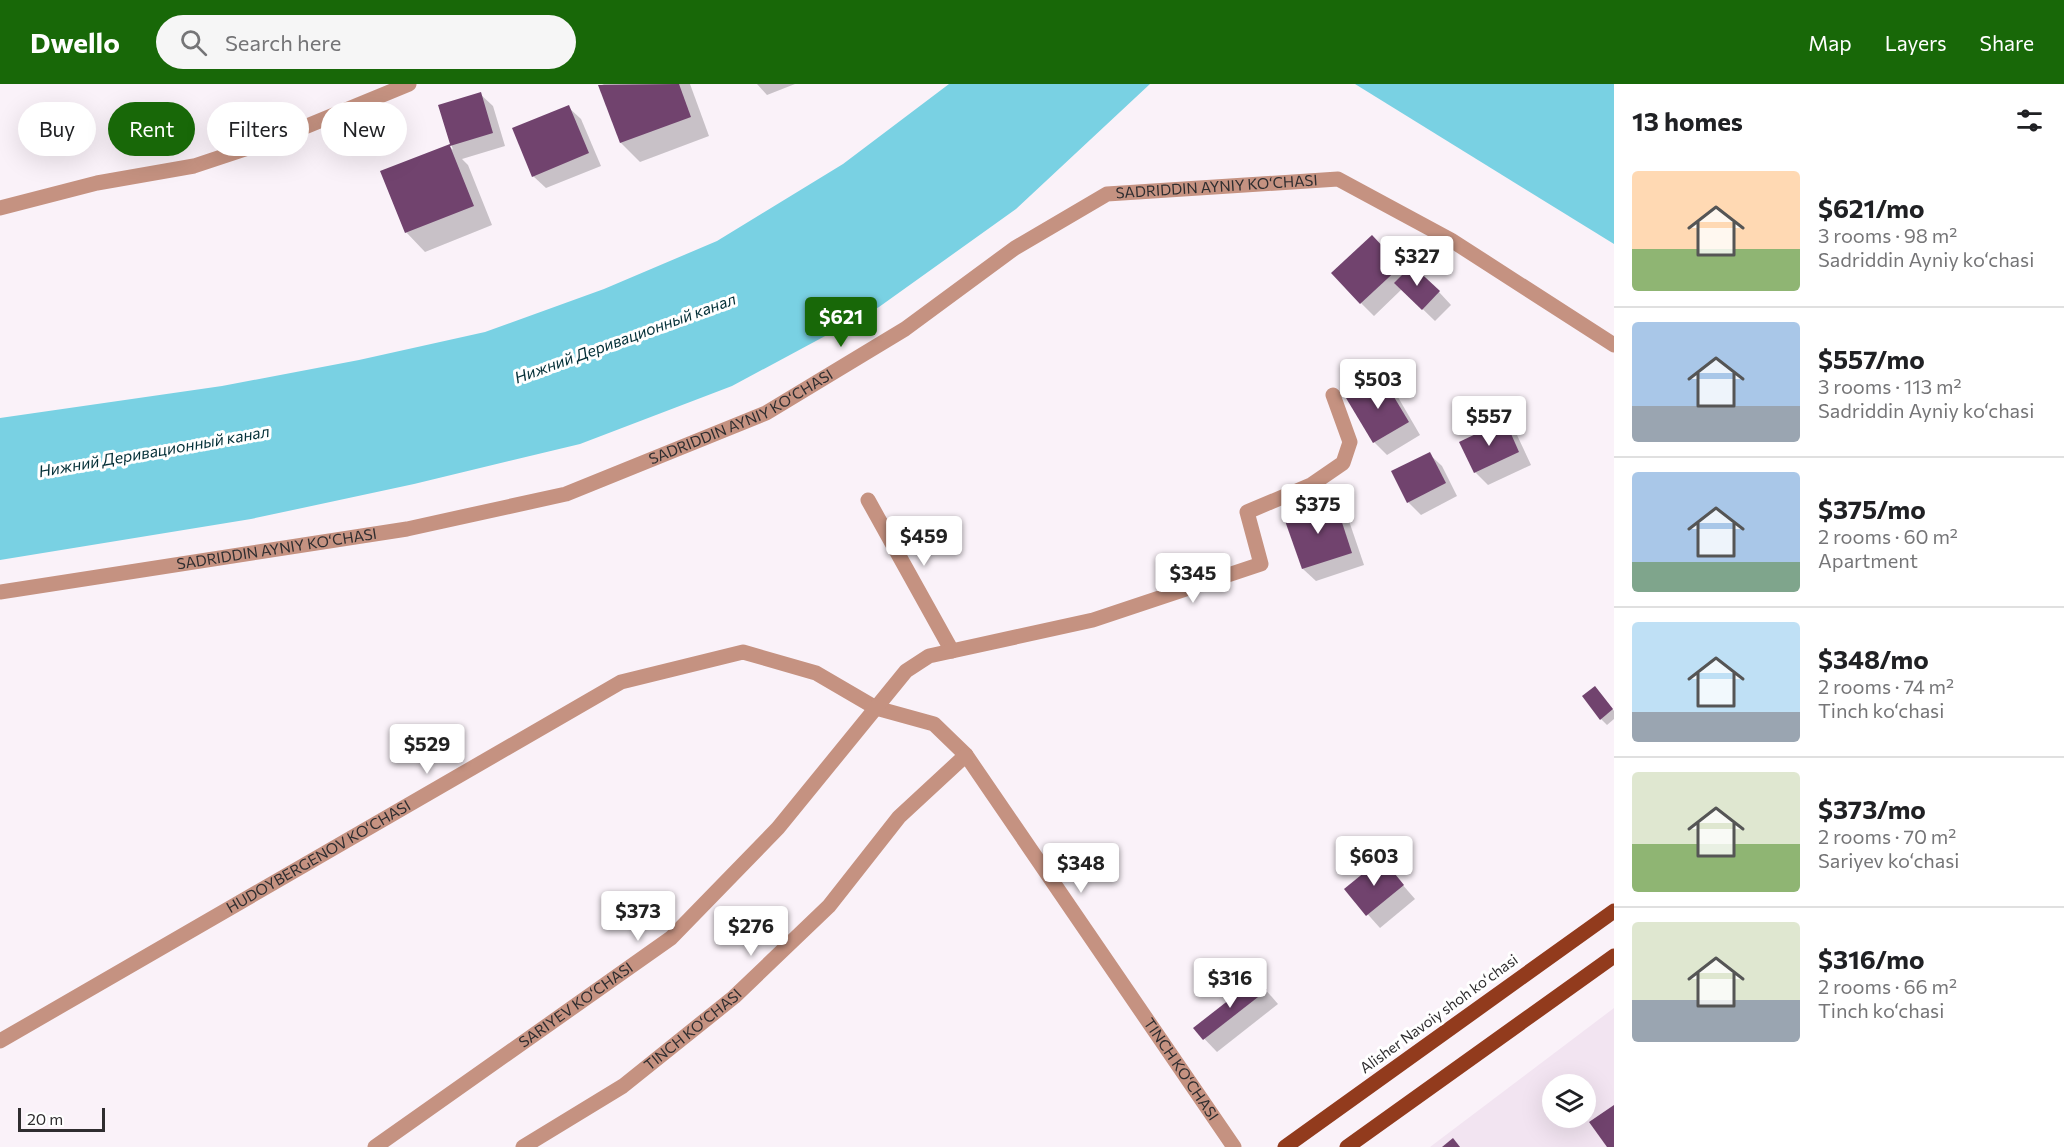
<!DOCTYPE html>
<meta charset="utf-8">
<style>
body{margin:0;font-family:Commissioner,sans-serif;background:#f6f6f6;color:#202124;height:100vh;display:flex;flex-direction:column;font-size:22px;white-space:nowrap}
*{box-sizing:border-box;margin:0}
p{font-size:20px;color:#757577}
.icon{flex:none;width:33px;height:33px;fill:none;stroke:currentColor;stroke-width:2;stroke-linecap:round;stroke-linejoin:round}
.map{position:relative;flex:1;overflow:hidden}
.side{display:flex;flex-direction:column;background:#fff;width:450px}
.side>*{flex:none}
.banner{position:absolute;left:18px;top:18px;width:570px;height:54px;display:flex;gap:12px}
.fabs{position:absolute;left:1542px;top:990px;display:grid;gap:12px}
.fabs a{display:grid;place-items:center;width:54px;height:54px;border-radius:50%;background:#fff;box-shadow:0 6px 24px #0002;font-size:30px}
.scale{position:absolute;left:18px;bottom:15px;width:87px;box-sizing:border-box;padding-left:6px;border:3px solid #2f2d2f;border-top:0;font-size:16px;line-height:21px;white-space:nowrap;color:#2f2d2f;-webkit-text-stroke:4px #fff;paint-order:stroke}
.price{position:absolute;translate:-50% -51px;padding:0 14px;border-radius:6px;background:#fff;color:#222;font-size:20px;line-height:39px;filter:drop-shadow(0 2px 3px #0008)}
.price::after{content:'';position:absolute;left:50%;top:36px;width:18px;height:14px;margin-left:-9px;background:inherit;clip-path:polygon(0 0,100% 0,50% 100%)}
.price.active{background:#186808;color:#fff}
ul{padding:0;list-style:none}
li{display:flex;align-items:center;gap:18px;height:150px;padding:0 18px}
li+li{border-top:2px solid #e0e0e0}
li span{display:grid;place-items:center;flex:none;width:168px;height:120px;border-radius:6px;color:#555}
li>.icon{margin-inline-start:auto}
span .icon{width:72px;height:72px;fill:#fffc;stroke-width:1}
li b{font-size:26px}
h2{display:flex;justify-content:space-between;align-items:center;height:72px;padding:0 18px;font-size:26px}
.pill{padding:0 21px;border-radius:27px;background:#fff;box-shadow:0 6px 24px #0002;font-size:21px;line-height:54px}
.pill.active{background:#186808;color:#fff}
header{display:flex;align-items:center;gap:36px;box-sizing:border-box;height:84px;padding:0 30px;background:#186808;color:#fff}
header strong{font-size:28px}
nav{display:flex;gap:33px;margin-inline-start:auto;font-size:21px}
.search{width:420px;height:54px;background:#f6f6f6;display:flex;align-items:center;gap:15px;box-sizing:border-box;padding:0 21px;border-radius:33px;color:#757577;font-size:22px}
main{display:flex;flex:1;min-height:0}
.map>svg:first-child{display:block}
.built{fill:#f2e4f1;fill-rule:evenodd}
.water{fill:#79d1e3}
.shadow{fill:#0003}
.building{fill:#71436e}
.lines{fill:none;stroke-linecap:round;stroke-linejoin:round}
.minor{stroke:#c59281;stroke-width:15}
.major{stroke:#923b1d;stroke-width:15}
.labels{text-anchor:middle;stroke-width:6;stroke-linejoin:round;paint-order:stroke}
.street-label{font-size:15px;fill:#2f2d2f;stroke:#fff}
.water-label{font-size:16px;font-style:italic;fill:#032f37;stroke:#fff}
</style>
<header>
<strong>Dwello</strong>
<div class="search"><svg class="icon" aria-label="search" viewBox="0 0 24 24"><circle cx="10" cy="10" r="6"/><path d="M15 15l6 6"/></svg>Search here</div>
<nav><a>Map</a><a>Layers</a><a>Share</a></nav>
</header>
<main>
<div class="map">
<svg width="1614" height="1063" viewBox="0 0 1614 1063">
<rect width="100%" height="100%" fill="#faf2f9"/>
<path class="built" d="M1614,924V1063H1430ZM1552,1000H1586V1034H1552Z"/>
<g class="water">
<path d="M949,0H1150L1016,125L879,223L732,302L580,360L414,400L251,435L0,476V334L222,302L359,276L485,248L604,205L717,157L843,80Z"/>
<path d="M1355,0H1614V160Z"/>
</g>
<g class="shadow">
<path d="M604,0H690L709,52L640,78L621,59L600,2Z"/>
<path d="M757,0H795L767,11Z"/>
<path d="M480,10L493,22L505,62L462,75L468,81L492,141L425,168L406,148L449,62L453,66L439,22Z"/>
<path d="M568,23L581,35L601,82L546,104L533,92Z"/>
<path d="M1372,153L1406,189L1439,208L1451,221L1435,237L1402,205L1374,232L1361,219Z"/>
<path d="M1382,295L1395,308L1420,351L1387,371L1374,358Z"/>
<path d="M1505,338L1517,351L1531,381L1488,401L1475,388Z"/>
<path d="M1429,370L1442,382L1457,412L1421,431L1408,418Z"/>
<path d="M1334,418L1347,431L1364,481L1316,497L1303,485Z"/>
<path d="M1601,610L1614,627V635L1607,641L1601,635Z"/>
<path d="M1381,776L1415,815L1380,844L1346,806Z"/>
<path d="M1257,896L1278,920L1217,968L1195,945Z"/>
</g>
<g class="building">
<path d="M679,0L691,33L620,59L598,1Z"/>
<path d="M481,8L493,49L450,62L474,122L405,149L380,87L450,60L438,21Z"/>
<path d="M569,21L589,69L532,93L512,44Z"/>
<path d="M1372,151L1401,182L1360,220L1331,189Z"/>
<path d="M1412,181L1440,207L1422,226L1394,199Z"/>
<path d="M1382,293L1409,338L1373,359L1346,314Z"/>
<path d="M1505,336L1519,368L1474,389L1459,358Z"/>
<path d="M1430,368L1446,399L1407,419L1391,387Z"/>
<path d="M1335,417L1352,469L1302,485L1284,434Z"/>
<path d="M1595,602L1613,625L1600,636L1582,612Z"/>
<path d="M1382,774L1404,801L1366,832L1344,805Z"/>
<path d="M1257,894L1267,906L1203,956L1193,944Z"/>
<path d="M1614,1021V1063H1607L1589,1038Z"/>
<path d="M1453,1054L1460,1063H1442Z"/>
</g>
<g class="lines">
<g class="minor">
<path d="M0,124L97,99L194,82L278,54L409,0"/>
<path d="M868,416L952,567"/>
<path id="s1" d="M0,508L407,445L566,410L766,329L905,245L1015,164L1107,110L1338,95L1451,156L1614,261"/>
<path id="s2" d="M0,957L621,598L743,568L816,589L876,624L934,640L966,671L1234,1063"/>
<path id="s3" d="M375,1063L671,854L778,744L906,587L929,572L1093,536L1261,480L1247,428L1311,401L1343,379L1350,358L1333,311"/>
<path id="s4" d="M523,1063L623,1002L734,913L829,822L899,733L966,671"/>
</g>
<g class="major">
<path d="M1285,1063L1614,827"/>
<path d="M1347,1063L1614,872"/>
</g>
</g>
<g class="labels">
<g class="street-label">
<text dy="5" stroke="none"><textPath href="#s1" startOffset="1306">SADRIDDIN AYNIY KO‘CHASI</textPath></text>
<text dy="5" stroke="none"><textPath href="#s1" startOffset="766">SADRIDDIN AYNIY KO‘CHASI</textPath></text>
<text dy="5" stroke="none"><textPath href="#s1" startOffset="280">SADRIDDIN AYNIY KO‘CHASI</textPath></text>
<text dy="5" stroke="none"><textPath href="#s2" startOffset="368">HUDOYBERGENOV KO‘CHASI</textPath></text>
<text dy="5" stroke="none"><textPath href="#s3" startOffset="246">SARIYEV KO‘CHASI</textPath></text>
<text transform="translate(1439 930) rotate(-36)" y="5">Alisher Navoiy shoh koʻchasi</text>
<text dy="5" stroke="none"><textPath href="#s4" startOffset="207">TINCH KO‘CHASI</textPath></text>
<text dy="5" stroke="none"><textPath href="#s2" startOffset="1474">TINCH KO‘CHASI</textPath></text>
</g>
<g class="water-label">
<text transform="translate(625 254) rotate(-20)" y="6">Нижний Деривационный канал</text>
<text transform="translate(154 367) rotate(-10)" y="6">Нижний Деривационный канал</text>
</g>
</g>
</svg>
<div class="fabs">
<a><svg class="icon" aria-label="layers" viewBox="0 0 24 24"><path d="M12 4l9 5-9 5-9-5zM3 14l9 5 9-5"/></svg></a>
</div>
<div class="scale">20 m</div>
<b class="price" style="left:1417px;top:203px">$327</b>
<b class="price active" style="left:841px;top:264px">$621</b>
<b class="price" style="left:1378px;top:326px">$503</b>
<b class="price" style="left:1489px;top:363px">$557</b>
<b class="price" style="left:1318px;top:451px">$375</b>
<b class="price" style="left:924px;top:483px">$459</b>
<b class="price" style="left:1193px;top:520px">$345</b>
<b class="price" style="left:427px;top:691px">$529</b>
<b class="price" style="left:1374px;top:803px">$603</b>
<b class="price" style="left:1081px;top:810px">$348</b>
<b class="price" style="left:638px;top:858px">$373</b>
<b class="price" style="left:751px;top:873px">$276</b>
<b class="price" style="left:1230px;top:925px">$316</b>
<div class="banner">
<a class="pill">Buy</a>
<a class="pill active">Rent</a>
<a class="pill">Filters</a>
<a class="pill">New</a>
</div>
</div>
<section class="side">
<h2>13 homes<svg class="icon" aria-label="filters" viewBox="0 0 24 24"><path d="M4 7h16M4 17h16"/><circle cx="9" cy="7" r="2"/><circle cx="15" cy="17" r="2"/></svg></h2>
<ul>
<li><span style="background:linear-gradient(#ffd9b3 65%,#8fb573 0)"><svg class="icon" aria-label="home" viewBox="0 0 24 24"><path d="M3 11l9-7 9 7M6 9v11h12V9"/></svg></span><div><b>$621/mo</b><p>3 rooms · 98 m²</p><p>Sadriddin Ayniy ko‘chasi</p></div></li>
<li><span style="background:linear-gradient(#a9c7e8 70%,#9aa5b1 0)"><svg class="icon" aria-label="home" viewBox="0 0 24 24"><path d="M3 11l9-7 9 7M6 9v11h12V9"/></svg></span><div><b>$557/mo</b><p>3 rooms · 113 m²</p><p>Sadriddin Ayniy ko‘chasi</p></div></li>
<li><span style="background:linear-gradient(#a9c7e8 75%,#7fa58c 0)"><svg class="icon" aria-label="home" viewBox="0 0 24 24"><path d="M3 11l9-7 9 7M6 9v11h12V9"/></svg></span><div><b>$375/mo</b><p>2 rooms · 60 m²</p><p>Apartment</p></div></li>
<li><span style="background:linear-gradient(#bfe0f5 75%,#9aa5b1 0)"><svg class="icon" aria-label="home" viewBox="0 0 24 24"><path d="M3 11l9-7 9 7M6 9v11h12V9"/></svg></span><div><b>$348/mo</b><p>2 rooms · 74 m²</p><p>Tinch ko‘chasi</p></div></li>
<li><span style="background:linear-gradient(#dfe7d0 60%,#8fb573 0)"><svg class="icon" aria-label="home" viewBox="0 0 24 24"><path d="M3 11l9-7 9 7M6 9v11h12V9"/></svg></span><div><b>$373/mo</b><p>2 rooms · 70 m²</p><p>Sariyev ko‘chasi</p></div></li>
<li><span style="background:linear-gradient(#dfe7d0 65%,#9aa5b1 0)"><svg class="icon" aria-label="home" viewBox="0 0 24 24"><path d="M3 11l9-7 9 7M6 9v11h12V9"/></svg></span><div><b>$316/mo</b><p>2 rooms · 66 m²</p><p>Tinch ko‘chasi</p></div></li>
</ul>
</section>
</main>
